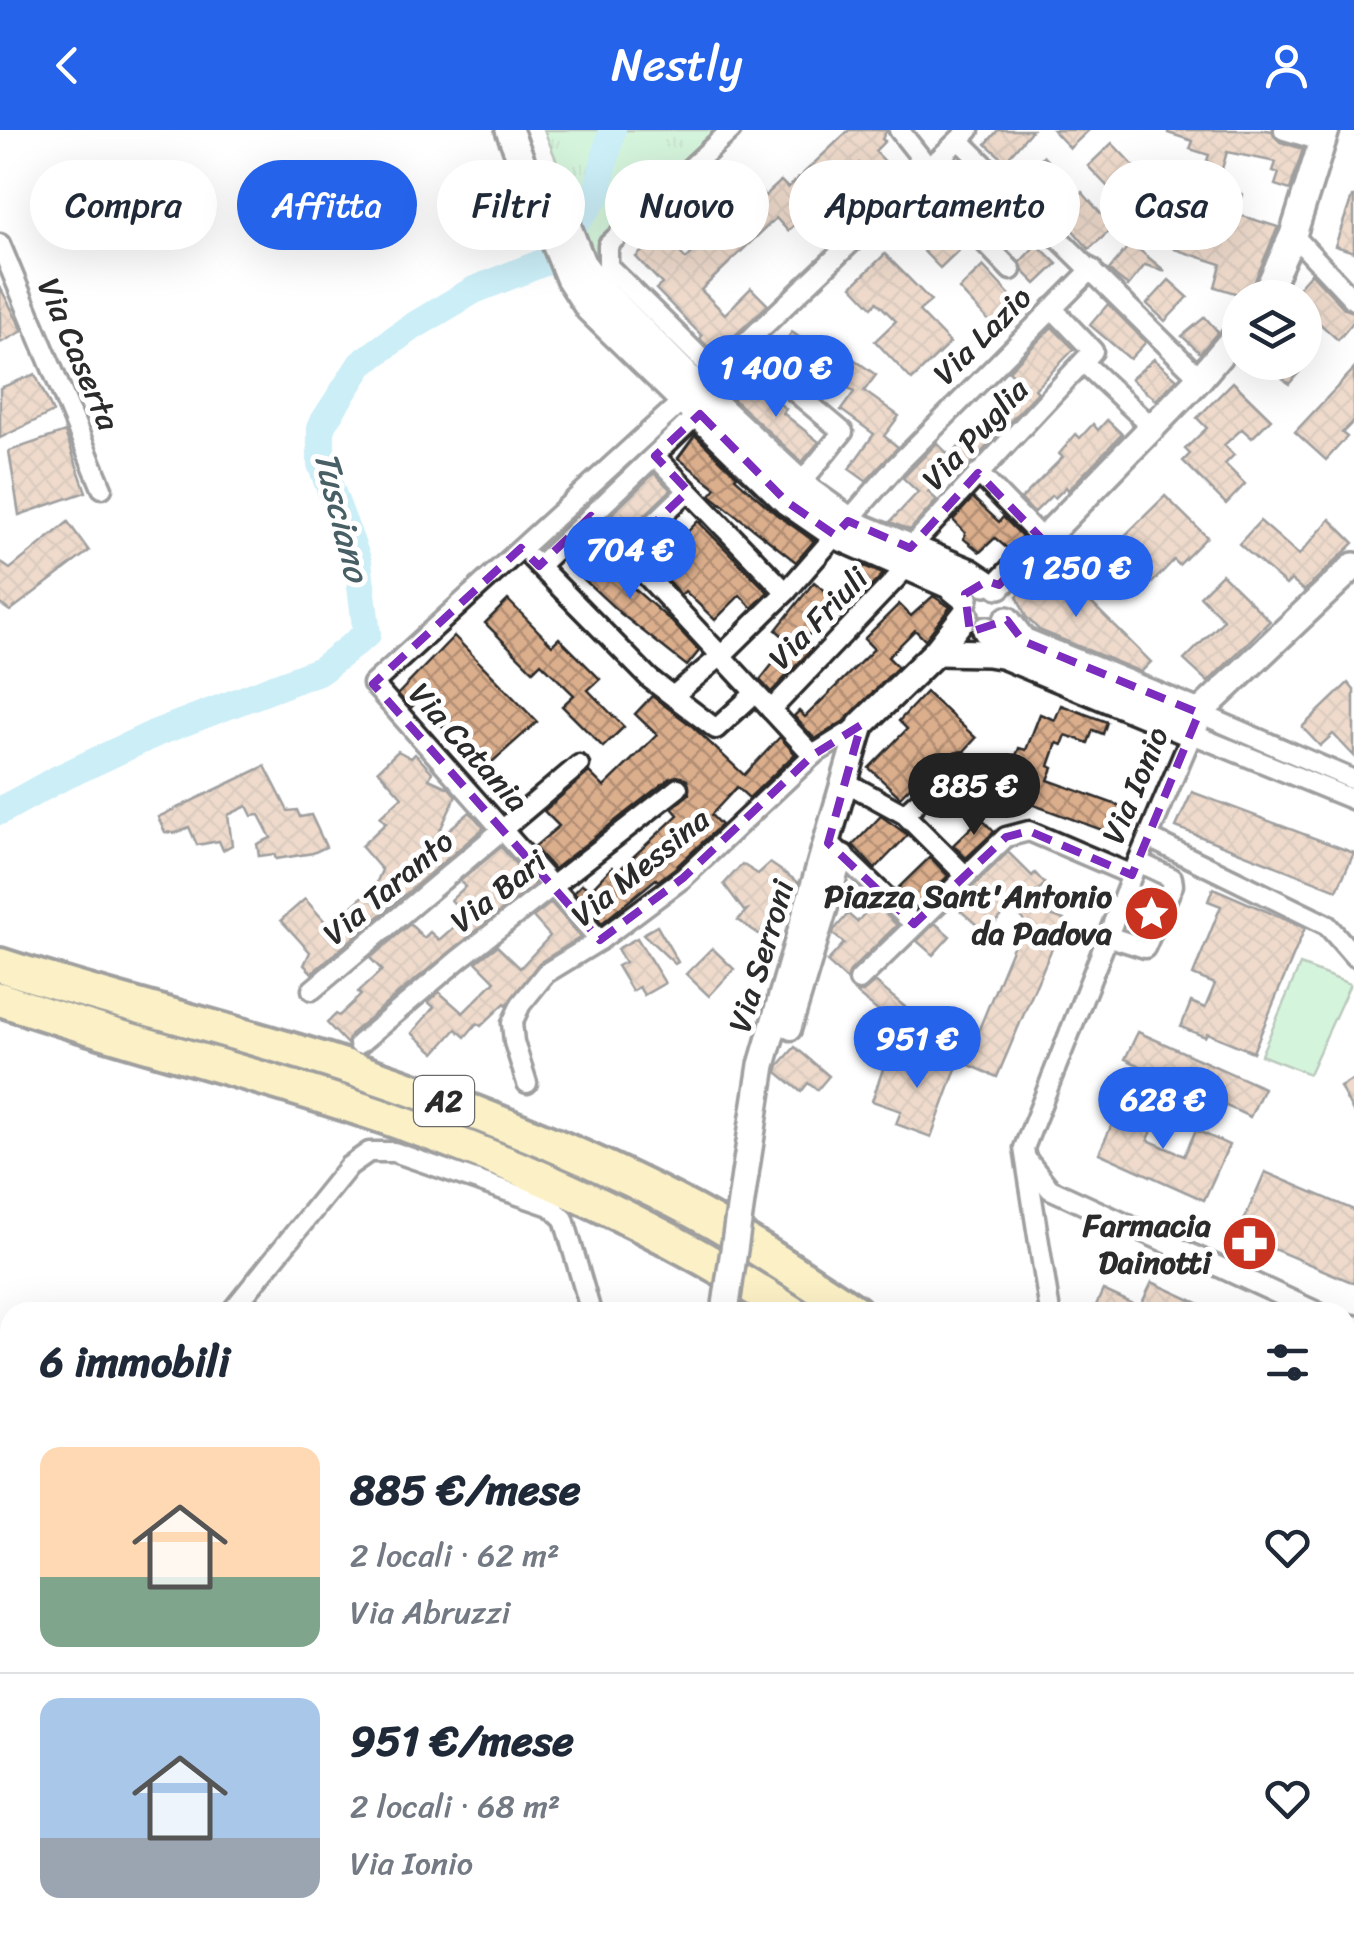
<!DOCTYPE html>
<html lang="it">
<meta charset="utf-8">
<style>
body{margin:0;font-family:Sriracha,sans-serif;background:#f6f6f7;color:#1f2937;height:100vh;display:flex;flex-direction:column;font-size:38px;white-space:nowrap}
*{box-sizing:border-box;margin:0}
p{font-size:32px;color:#747a83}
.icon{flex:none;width:55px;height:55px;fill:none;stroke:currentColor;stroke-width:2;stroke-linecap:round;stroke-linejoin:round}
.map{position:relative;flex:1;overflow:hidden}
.drawer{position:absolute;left:0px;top:1172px;width:1355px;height:642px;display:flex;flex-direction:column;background:#fff;border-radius:30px 30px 0 0;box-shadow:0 10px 40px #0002}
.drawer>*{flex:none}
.top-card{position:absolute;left:30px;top:30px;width:1295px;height:90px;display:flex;gap:20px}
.tools{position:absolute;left:1222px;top:150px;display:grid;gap:20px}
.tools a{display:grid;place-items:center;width:100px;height:100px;border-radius:50%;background:#fff;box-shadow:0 10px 40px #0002;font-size:50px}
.price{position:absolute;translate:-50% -85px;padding:0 22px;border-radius:35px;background:#2563eb;color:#fff;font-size:32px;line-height:65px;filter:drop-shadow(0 2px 5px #0008)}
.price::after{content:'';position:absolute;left:50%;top:60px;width:30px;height:22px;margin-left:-15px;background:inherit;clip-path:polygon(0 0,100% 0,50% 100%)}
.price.active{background:#222;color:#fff}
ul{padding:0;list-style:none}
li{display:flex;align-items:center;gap:30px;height:250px;padding:0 40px}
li+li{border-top:2px solid #e0e1e3}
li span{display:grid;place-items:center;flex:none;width:280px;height:200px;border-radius:20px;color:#555}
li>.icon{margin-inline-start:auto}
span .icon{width:120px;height:120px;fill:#fffc;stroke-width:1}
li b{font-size:42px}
h2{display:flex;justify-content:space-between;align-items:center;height:120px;padding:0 40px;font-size:42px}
.chip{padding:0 35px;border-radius:45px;background:#fff;box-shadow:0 10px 40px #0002;font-size:35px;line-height:90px}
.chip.active{background:#2563eb;color:#fff}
header{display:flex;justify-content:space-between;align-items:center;height:130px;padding:0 40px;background:#2563eb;color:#fff;font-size:45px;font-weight:600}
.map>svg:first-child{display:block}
.park{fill:url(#park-tufts);stroke:#67896e;stroke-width:2.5}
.pitch{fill:#a3e7b2;stroke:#67896e;stroke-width:2.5}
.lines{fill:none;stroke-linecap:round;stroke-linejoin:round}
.river{stroke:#8dd9ed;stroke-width:28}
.building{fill:url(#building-cross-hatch);stroke:#2b2b2b;stroke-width:2.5}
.street-casing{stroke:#2b2b2b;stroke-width:25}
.secondary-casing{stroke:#2b2b2b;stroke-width:32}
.highway-casing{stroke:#2b2b2b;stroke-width:40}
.street{stroke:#fff;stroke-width:18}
.secondary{stroke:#fff;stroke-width:25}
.highway{stroke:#f9e181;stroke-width:32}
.secondary-bridge-casing{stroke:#2b2b2b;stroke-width:32;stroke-linecap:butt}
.secondary-bridge{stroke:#fff;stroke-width:25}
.marked{fill:none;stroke:#7b2cbf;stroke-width:8;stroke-dasharray:20 12;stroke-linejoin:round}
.labels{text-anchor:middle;stroke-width:10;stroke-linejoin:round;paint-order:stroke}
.shield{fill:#fff;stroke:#6b6b6b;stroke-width:2.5}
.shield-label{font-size:30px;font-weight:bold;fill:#2b2b2b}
.street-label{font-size:32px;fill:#2b2b2b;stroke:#fff}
.poi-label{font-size:32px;font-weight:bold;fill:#2b2b2b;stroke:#fff;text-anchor:end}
.water-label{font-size:35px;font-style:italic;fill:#485f65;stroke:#fff}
</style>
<header><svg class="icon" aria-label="back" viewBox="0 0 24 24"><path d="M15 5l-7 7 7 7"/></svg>Nestly<svg class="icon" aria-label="person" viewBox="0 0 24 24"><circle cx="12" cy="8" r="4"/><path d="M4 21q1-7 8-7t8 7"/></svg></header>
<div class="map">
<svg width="1354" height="1814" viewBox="0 0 1354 1814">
<defs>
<pattern id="park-tufts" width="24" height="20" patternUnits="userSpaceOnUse" patternTransform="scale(2.5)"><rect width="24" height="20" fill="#a3e7b2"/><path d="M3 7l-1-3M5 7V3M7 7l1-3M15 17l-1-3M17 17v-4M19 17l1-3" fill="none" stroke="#8cc699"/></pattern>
<pattern id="building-cross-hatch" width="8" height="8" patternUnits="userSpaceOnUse" patternTransform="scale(2.5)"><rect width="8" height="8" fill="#dbae8c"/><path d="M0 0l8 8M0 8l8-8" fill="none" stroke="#b28e73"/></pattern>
</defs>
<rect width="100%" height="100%" fill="#fff"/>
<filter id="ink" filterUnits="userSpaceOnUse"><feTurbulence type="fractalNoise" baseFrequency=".01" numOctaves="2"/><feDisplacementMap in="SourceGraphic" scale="20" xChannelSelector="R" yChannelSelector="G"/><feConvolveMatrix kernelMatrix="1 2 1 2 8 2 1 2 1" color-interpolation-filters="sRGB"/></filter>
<g filter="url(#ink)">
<g class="park">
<path d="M544,0H602L595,37L575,76Z"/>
<path d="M624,0H724L593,126L583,97L600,76Z"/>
</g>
<path class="pitch" d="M1300,835L1350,854L1309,944L1261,925Z"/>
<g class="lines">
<path class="river" d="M0,681L56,650L156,603L321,540L367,504L358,432L321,334V296L361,234L407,200L474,160L547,131L596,66L612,0"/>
</g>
<g class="building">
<path d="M849,0H887L882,9L885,11L875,21L900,47L885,61L859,33L788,101L776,88L701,160L725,184L751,158L768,175L715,224L700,209L702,206L656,159L662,154L636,127L661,103L686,129L710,107L685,80L708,58L733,83L758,59L765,66L781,51L788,58Z"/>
<path d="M998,0H1032L1005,31L986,14Z"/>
<path d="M1053,0H1089L1070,18Z"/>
<path d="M1168,0H1266L1272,1L1280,12L1303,19L1290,60L1275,55L1279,43L1273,41L1276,32L1227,22L1217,56L1242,64L1236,84L1278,97L1248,167L1215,157L1221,134L1174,119L1189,69L1193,70L1209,25L1190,19L1193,11L1168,3Z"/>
<path d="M1112,13L1149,52L1125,75L1088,36Z"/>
<path d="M1043,26L1061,45L1040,67L1021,48Z"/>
<path d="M968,37L985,53L966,75L949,57Z"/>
<path d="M1082,62L1116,101L1111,100L1089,119L1058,83Z"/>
<path d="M1352,67H1354V122L1335,116Z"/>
<path d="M999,71L1021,94L1002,112L980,90Z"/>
<path d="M928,76L948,96L945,100L963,116L940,138L903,100Z"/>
<path d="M1131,113L1165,141L1145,135L1128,156L1115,146L1109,140Z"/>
<path d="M1037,114L1057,134L1036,154L1023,141L1020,132Z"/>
<path d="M885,124L931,171L919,181L950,213L912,250L875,211L896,191L877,172L872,177L852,156Z"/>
<path d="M983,136L1022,178L998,201L959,159Z"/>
<path d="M1311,143L1345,179L1354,182V191L1338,210L1317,191L1305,205V168H1289Z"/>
<path d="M1169,150L1188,167L1165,191L1147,174Z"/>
<path d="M0,157L23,201L0,213Z"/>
<path d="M1108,174L1146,212L1130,229L1090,195Z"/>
<path d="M1205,187L1218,202L1200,223L1182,206Z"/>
<path d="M1052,197L1074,219L1035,259L1038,262L962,343L954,335L928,362L937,370L910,400L890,392L918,362L903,348L937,313L950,326L1021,252L1009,241Z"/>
<path d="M792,202L829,229L838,218L876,245L864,261L899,286L884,306L898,317L866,351L849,339L874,304L841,280L854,262L824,240L816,251L777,223Z"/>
<path d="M1154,229L1177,249L1156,270L1131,249Z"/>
<path d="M1265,232H1308L1289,254Z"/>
<path d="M1354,239V291L1342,303L1347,307L1326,330L1295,302Z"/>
<path d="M35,244L53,282L0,308V258Z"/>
<path d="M751,250L786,279L783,283L819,312L802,332L733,269Z"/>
<path d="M1233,252L1271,289L1252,308L1242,299L1224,315L1234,325L1225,334L1245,354L1226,374L1183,331L1190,324L1185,319L1207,298L1197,288Z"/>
<path d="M1107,290L1122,304L1068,360L1066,357L1055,368L1052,365L1034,383L1021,369L1063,327L1059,324L1076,304L1080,308L1093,294L1098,300Z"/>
<path d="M65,302L86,362L19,385L9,321Z"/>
<path d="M695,305L737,346L735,348L776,384L814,411L796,432L710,365L716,358L678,328Z"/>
<path d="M654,343L671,360L625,404L609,387Z"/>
<path d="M1165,366L1207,407L1179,435L1174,430L1147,458L1141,453L1125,470L1092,438Z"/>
<path d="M973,368L999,392L1003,387L1022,406L1009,420L995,408L980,422L964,409L965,403L953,390Z"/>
<path d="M1330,389L1354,413L1304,461L1291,450L1286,455L1239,414L1260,391L1299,425Z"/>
<path d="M698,391L768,462L752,478L740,465L715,490L685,461L681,465L642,422L661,404L673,417Z"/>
<path d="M68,392L89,421L10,481L0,474V432L10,439Z"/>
<path d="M585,409L601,424L598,427L671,491L699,521L687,536L620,483L563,430Z"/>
<path d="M1052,434L1151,532L1141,542L1039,500L1026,487L1017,466Z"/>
<path d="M864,436L883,444L841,488L829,479L803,512L812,519L771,562L760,550L790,512L776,500L814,452L837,470Z"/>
<path d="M1222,444L1270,491L1208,552L1184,530L1224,490L1200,466Z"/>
<path d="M933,466L950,477L925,510L915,500L888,527L898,537L844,591L815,609L794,586L799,581L805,587L874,519L864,509L899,474L911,486Z"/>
<path d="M508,470L552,515L559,508L600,549L588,560L624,597L603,617L562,576L574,565L541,533L533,541L485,493Z"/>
<path d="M454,506L537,592L483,640L418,570L411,578L398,564Z"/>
<path d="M1348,553L1354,560V626L1333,604L1320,616L1302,597Z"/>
<path d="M926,562L976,608L964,621L953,623L943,633L938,628L900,667L869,638L907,599L899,591Z"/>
<path d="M652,566L692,596L744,645L780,607L795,624L749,668L737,657L711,685L721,695L675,738L658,751L656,749L602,793L574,762L582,754L590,760L612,737L617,742L678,685L672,678L689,664L687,650L677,646L670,648L554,739L534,717L559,696L544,681L589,642L604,657L657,605L635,584Z"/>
<path d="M1061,575L1107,592L1103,604L1093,600L1088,613L1066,605L1062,615L1057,613L1049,636L1053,638L1048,650L1131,680L1121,707L1009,666L1017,646L1009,643L1019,618L1026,620L1040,584L1055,590Z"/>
<path d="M398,621L411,628L415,624L432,642L429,649L449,658L456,666L435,711L470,682L484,698L312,843L304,835L310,822L281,790L305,769L329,796L375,756L382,740L361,716L386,693L380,687L402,667L378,640Z"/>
<path d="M265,636L288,681L297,680L300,687L311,685L326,717L313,723L276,729L274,724L259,726L257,714L271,708L259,685L252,686L247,676L228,685L232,715L223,720L219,711L197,715L189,697L176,703L165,702L158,687Z"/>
<path d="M1192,662L1354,723L1337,760L1176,697Z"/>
<path d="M881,686L908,705L875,739L853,715Z"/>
<path d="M981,688L994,702L966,728L953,715Z"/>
<path d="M501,717L534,755L400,862L351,904L347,914L327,893L336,884L339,886L361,865L358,862L382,840L370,828L410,794L424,808L430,802L439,810L466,786L451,770L465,757L460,751Z"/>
<path d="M1008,722L1032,746L1035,743L1045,754L1023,774L1064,790L997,947L965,933L1024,790L1011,776L986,803L954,775Z"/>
<path d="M930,727L948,746L915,778L896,760Z"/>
<path d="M770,733L798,752L791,776L768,810L738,790L747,780L744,781L724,754L742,734L758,744Z"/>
<path d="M1213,758L1305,798L1253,922L1207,903L1205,907L1181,897L1191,872L1205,878L1215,854L1193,845L1221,776L1208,771Z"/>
<path d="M551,773L581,807L539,833L507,875L505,873L481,896L477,893L465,907L456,899L435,923L412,903L434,877L428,872L439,862L463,883L495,851L476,832L497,816L520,838L550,806L533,787Z"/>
<path d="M874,773L897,795L850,841L847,850L827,832L844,813L833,804L834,800L848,784L857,792Z"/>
<path d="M935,793L950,806L933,825L917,811Z"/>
<path d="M657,796L678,832L675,834L643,804Z"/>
<path d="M637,808L665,853L644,865L639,857L632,861L617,836L625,832L617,819Z"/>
<path d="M712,818L734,839L709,866L686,844Z"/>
<path d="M875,852L905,877L892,893L855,862H863Z"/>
<path d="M1138,902L1264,958L1250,987L1125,929Z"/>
<path d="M795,917L829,946L817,960L808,953L801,962L777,942L779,935Z"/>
<path d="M925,919L959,931L931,1007L896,994L901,981L872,971L885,933L917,941Z"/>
<path d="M1354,949V984L1340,957Z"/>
<path d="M1124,968L1159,984L1148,1010L1184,1026L1196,1000L1229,1015L1204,1070L1099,1023Z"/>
<path d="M1265,1042L1354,1080V1153L1238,1104Z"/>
<path d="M1152,1152L1217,1182H1093L1103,1160L1140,1177Z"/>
</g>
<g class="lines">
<defs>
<g id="street">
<path d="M899,0L929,38"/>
<path d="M1284,0L1324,12"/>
<path d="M959,10L1200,248"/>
<path d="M921,46L1011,140"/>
<path d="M1293,105L1354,170"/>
<path d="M0,114L102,358"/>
<path d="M1084,233L1152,297"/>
<path d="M714,241L608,136V115L731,0"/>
<path d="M655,326L786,462"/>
<path d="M978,343L1042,409"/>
<path d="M591,386L813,625"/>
<path d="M910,418L1093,221L1052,178"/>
<path d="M624,422L688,361"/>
<path d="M532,429L650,549L716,599L755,563"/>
<path d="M539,436L751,233L758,231L843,302L801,353"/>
<path d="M673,566L721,526L786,462L896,336L1092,139"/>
<path d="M771,580L907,437"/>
<path d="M1199,583L1354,650"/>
<path d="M844,651L904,684L966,746"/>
<path d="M904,684L961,633"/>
<path d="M1149,708L1327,795L1354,826"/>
<path d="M835,718L914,794"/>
<path d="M1107,806L1145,818L1173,755L1172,748L1138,732"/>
<path d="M600,810L373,554L749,210L969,0"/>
<path d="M859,850L1006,707L1029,701L1132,745"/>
<path d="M312,860L579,635"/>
<path d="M791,900L844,724"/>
<path d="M359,914L458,830L678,658"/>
<path d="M527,953L514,912L512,893L521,874L546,843L600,810L683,748L813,625L861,595"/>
<path d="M1028,1031L1050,1059L1317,1182"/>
<path d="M231,1182L349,1036L369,1022H394L550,1076L564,1089L591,1182"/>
<path d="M1050,1182L1024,1018L1132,745L1192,604L1354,670"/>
<path d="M1345,1194L1354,1195"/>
<path d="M0,1385L10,1378"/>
<path d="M1345,1655L1354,1642"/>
<path d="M1345,1728L1354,1723"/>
<path d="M998,1814L1009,1805"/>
</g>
<g id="secondary">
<path d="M509,0L569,148L589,179L787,372L835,405L949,455L965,468"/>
<path d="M568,97L582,133L605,163L713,272L810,362L856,395L970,442L985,452"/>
<path d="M1264,168L1293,105L1326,0"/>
<path d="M999,455L1200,248L1240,201"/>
<path d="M1007,490L1023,511L1199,583"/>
<path d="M986,500L1007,527L1192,604L1199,583L1354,436"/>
<path d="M936,522L988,523L1006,526"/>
<path d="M745,1044L762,935L861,595L936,522L965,485"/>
<path d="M694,1805L695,1814"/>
</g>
<g id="highway">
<path d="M0,835C116,873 235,900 350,938C461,975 570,1018 674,1071C737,1103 796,1143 855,1182"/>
<path d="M0,869C110,907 224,935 336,971C495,1022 651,1090 791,1182"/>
<path d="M1345,1567L1354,1574"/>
<path d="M1345,1608L1354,1615"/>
</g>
</defs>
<use href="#street" class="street-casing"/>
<use href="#secondary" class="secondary-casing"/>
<use href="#highway" class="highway-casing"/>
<use href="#street" class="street"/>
<use href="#secondary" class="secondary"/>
<use href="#highway" class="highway"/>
<defs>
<path id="secondary-bridge" d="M725,1182L745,1044"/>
</defs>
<use href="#secondary-bridge" class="secondary-bridge-casing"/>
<use href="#secondary-bridge" class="secondary-bridge"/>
</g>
</g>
<path d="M0 0H1354V1814H0ZM700,284L787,372L835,405L848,391L910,418L978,343L1042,409L999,455L987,451L965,464L970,502L1007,490L1023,511L1199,583L1132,745L1029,701L1006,707L914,794L828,713L861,595L813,625L683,748L600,810L373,554L521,418L539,436L591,386L624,422L688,361L655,326Z" fill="#fff" fill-opacity=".55" fill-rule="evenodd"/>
<path class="marked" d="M700,284L787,372L835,405L848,391L910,418L978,343L1042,409L999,455L987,451L965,464L970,502L1007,490L1023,511L1199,583L1132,745L1029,701L1006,707L914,794L828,713L861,595L813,625L683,748L600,810L373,554L521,418L539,436L591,386L624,422L688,361L655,326Z"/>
<defs>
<symbol id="sight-disc" viewBox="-11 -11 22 22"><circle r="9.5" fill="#c8321e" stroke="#fff"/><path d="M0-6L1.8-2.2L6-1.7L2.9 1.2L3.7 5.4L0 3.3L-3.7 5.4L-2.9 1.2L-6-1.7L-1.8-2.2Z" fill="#fff"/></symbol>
<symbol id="pharmacy-disc" viewBox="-11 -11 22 22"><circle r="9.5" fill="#c8321e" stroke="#fff"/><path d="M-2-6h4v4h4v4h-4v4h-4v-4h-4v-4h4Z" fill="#fff"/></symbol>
</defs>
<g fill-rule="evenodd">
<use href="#sight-disc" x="1120" y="752" width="63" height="63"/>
<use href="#pharmacy-disc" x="1218" y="1082" width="63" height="63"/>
</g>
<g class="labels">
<rect class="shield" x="414" y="946" width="60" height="50" rx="8"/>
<g class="shield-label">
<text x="444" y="981">A2</text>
</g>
<g class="street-label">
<text transform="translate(982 205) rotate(-45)" y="11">Via Lazio</text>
<text transform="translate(79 224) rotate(67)" y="11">Via Caserta</text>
<text transform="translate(975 304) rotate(-47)" y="11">Via Puglia</text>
<text transform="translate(818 488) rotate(-46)" y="11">Via Friuli</text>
<text transform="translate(469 617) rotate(48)" y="11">Via Catania</text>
<text transform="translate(1135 655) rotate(-67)" y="11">Via Ionio</text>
<text transform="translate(640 737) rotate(-39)" y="11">Via Messina</text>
<text transform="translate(388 757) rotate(-40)" y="11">Via Taranto</text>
<text transform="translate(498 761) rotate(-38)" y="11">Via Bari</text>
<text transform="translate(761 826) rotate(-73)" y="11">Via Serroni</text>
</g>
<g class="poi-label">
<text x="1112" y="777">Piazza Sant'Antonio<tspan x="1112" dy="37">da Padova</tspan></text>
<text x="1211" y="1106">Farmacia<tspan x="1211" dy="37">Dainotti</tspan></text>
</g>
<g class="water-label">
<text transform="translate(342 386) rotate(76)" y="12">Tusciano</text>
</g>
</g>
</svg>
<div class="tools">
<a><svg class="icon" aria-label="layers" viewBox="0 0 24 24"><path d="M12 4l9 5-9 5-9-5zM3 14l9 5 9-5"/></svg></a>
</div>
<b class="price" style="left:776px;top:290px">1 400 €</b>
<b class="price" style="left:630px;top:472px">704 €</b>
<b class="price" style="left:1076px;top:490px">1 250 €</b>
<b class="price active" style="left:974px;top:708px">885 €</b>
<b class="price" style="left:917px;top:961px">951 €</b>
<b class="price" style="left:1163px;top:1022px">628 €</b>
<div class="top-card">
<a class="chip">Compra</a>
<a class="chip active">Affitta</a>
<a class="chip">Filtri</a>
<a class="chip">Nuovo</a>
<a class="chip">Appartamento</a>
<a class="chip">Casa</a>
</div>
<section class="drawer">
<h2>6 immobili<svg class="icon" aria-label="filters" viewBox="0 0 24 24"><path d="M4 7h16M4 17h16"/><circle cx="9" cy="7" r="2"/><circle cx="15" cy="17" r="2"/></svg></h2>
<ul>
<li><span style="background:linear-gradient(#ffd9b3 65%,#7fa58c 0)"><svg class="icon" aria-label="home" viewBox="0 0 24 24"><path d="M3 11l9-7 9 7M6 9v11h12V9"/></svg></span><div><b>885 €/mese</b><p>2 locali · 62 m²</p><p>Via Abruzzi</p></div><svg class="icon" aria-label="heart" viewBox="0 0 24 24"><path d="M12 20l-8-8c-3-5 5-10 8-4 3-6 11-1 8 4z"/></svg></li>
<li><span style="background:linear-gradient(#a9c7e8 70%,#9aa5b1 0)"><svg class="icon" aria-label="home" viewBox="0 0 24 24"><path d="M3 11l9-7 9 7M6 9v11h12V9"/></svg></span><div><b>951 €/mese</b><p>2 locali · 68 m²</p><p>Via Ionio</p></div><svg class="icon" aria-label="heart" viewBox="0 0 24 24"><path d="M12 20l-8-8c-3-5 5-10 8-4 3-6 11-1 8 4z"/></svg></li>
</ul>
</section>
</div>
